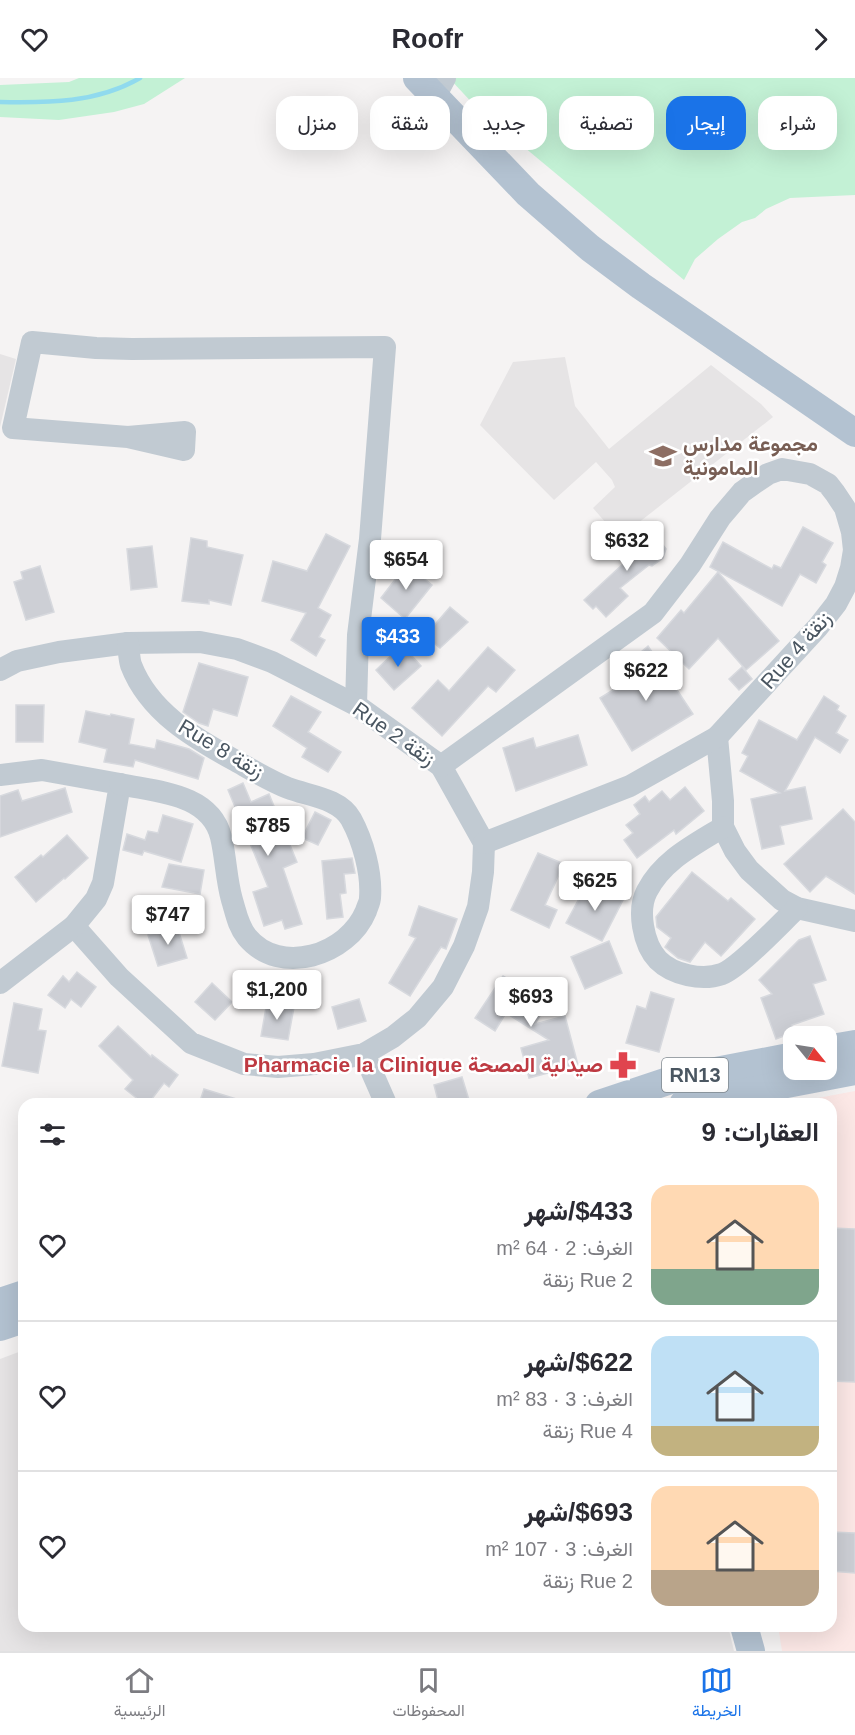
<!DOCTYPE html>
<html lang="ar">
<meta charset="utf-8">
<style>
body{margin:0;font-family:Helvetica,Vazirmatn,sans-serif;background:#f2f2f3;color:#2b2b33;direction:rtl;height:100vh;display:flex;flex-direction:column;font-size:22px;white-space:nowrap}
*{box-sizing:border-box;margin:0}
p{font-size:20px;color:#7c7c81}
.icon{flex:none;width:33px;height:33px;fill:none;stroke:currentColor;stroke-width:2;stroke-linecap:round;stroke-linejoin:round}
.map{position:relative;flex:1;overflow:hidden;direction:ltr}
.panel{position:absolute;left:18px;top:1020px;width:819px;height:534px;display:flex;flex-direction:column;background:#fff;border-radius:18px;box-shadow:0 6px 24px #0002;direction:rtl}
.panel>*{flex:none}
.guide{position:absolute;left:18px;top:18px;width:819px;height:54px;direction:rtl;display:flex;gap:12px}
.needle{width:39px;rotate:120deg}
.tools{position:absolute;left:783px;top:948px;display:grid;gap:12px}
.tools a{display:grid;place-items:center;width:54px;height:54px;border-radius:12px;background:#fff;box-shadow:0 6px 24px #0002;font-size:30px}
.price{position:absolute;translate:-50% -51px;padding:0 14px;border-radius:6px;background:#fff;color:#222;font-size:20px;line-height:39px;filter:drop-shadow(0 2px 3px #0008)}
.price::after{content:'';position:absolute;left:50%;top:36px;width:18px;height:14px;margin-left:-9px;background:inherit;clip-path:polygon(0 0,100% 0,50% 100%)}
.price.selected{background:#1a73e8;color:#fff}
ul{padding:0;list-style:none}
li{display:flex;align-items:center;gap:18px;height:150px;padding:0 18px}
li+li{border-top:2px solid #e1e1e2}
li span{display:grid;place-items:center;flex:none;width:168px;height:120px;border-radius:18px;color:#555}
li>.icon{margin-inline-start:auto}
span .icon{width:72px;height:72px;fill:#fffc;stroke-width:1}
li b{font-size:26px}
h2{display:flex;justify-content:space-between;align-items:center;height:72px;padding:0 18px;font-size:26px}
.tag{padding:0 21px;border-radius:18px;background:#fff;box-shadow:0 6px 24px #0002;font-size:21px;line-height:54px}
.tag.selected{background:#1a73e8;color:#fff}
header{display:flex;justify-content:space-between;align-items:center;height:78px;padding:0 18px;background:#fff;font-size:27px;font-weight:800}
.tabs{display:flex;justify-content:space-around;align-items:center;height:84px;border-top:2px solid #e1e1e2;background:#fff;font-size:16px;color:#7c7c81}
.tabs a{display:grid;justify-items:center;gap:3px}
.tabs .selected{color:#1a73e8}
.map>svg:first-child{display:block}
.education{fill:#e6e4e5}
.medical{fill:#fce8e6}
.green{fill:#c3f1d5}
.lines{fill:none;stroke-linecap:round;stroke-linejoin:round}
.stream{stroke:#90daee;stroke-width:4.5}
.building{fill:#cdcfd5;stroke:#d7d9de;stroke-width:1.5}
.minor{stroke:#c1cad2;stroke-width:22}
.major{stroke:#b3c2d1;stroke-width:28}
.labels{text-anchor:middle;stroke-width:5;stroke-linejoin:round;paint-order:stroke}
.shield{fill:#fff;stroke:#808990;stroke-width:1.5}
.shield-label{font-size:20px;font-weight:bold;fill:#4a5661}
.education-label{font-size:21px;font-weight:bold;fill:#785e54;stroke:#fff;text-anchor:start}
.street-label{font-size:21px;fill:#4a5661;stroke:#fff}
.health-label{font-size:21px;font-weight:bold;fill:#be3a42;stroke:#fff;text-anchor:end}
</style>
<header><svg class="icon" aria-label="forward" viewBox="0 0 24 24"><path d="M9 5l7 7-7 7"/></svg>Roofr<svg class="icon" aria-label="heart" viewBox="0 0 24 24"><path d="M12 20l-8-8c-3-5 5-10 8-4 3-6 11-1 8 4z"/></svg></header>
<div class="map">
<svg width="855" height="1573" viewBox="0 0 855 1573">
<rect width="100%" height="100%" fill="#f5f3f3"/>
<g class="education">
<path d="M0,276L16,281L0,349Z"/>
<path d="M565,279L575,328L609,371L711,287L761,326L773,339L619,460L593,430L615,409L612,402L596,384L554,422L480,347L513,284Z"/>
<path d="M24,1272V1548H728L734,1573H0V1281Z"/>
</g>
<path class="medical" d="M855,1013V1573H782L778,1548H831V1026H786Z"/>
<g class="green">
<path d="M79,0H185L144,26L114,34L59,42L0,39V7L69,4Z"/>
<path d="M449,0H855V117L790,120L766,131L755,140L742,144L718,161L695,181L684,202L477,30Z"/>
</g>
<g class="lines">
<path class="stream" d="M0,24C48,25 97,25 140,0"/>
</g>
<g class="building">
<path d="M803,449L833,465L822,484L826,487L816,505L800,496L782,528L710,489L723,464L772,491L774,487L781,490Z"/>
<path d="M650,451L666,471L663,480L652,488L649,487L620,510L628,518L606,539L596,528L593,531L584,522L624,485L616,476Z"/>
<path d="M326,456L350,468L318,530L331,537L319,559L325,562L316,578L291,562L306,535L262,523L273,483L307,493Z"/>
<path d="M191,460L207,463V469L243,477L231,527L209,522V526L182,523Z"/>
<path d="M152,468L157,509L131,512L127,471Z"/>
<path d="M407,486L432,507L405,541L381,520Z"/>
<path d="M40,488L54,534L26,542L14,504L23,501L21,494Z"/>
<path d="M718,494L779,563L746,592L718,560L689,591L657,560L681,532L684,535Z"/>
<path d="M450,529L468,544L440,570L425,558Z"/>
<path d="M402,567L421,588L394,612L376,592Z"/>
<path d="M648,568L693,636L632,673L600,620L639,596L629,584Z"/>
<path d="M488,569L515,592L496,614L488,608L442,658L412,630L438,602L449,613Z"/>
<path d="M199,585L248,599L237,638L213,631L208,648L199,645L183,634Z"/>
<path d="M742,589L752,601L739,612L729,601Z"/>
<path d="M291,618L321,634L308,654L341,674L328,694L302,679L307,670L273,648Z"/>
<path d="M824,618L839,628L837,632L846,638L836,655L848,662L840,675L815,659L785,713L805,709L812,741L780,748L784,766L762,771L751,721L780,715L740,693L748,678L742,675L759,642L797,662Z"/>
<path d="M16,627H44L43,664H16Z"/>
<path d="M86,633L110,638L111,636L134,641L129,666L155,671L157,662L189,671L204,680L198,701L135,682L133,689L104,684L107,671L79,664Z"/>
<path d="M578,657L587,687L516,713L503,670L533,660L536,670Z"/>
<path d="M243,705L251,724L269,716L297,784L283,790L302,846L285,851L282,842L264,848L253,814L268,809L228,712Z"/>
<path d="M685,709L704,733L676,756L674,752L637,780L624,762L633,755L626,747L640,736L634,727L645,718L649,724L662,713L670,722Z"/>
<path d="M65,710L72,734L0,759V718L18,712L22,723Z"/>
<path d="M843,731L855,744V816L826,798L810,814L784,786Z"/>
<path d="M315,734L331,742L318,767L302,760Z"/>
<path d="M163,737L193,746L181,784L144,773L142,777L123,772L127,756L145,762L148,753L158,755Z"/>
<path d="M67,757L88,780L65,801L64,800L36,824L15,799L41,777L43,779Z"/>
<path d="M538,775L564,786L545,827L557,832L549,850L511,832Z"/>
<path d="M352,780L355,795L344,796L346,815L340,816L343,839L327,841L322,783Z"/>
<path d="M169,786L204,792L200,816L162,809Z"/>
<path d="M692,794L728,823L731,820L755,841L721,878L705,864L690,884L678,880L665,869L671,860L657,849L656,839Z"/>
<path d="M588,804L623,822L602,863L566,845Z"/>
<path d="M419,828L457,841L446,871L441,869L410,918L389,905L416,860L409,857Z"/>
<path d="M177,848L187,880L158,888L148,857Z"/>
<path d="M810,858L826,902L813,906L824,936L792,947L794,954L776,961L761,920L772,916L759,902L799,862Z"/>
<path d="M609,863L622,895L585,911L571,879Z"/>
<path d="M77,894L96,909L81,929L71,921L65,930L48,917L63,898L69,904Z"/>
<path d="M503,898L547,926L535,946L565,938L578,987L529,1000L521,970L549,962L506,935L495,953L475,940Z"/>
<path d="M212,905L232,924L215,942L195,924Z"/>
<path d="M651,914L674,921L659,974L626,965L637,928L646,931Z"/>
<path d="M359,921L366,943L338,951L332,929Z"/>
<path d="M267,924L294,929L288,962L261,958Z"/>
<path d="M14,925L42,931L38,952L46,953L38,995L2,988Z"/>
<path d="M118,948L151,979L152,977L178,997L169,1009L164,1005L148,1026H144L125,1011L133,1002L99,968Z"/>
<path d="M462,999L469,1022L455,1026H439L434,1007Z"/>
<path d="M204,1011L243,1023V1026H199Z"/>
<path d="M831,1150L855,1151V1304L831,1303Z"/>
<path d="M831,1454L855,1455V1495L831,1493Z"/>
</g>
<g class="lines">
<g class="minor">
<path d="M435,19L445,0"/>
<path d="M128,359L185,354L184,372L128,359L13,350L32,264L96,270L132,271L385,269L370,461L358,557L356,627"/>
<path d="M0,592L17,583L59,574L128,565L200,564L237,571L272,584L356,627L441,688L484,765L483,794L478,829L464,868L443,909L417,940L393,959L364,976L314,986L278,989L244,986L191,965L119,899L74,848"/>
<path d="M717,659L723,723V749L735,773L749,792L782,822L797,830L855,843"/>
<path d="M441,688L653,535L690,487L720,440L742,414L756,404L768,396L782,391L810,396L828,406L835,415L845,430L852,454L854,472L851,490L845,509L836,526L818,549L717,659L630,708L484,765"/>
<path d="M0,697L42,692L120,706L103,805L96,821L74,848L0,905"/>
<path d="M120,706C156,714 210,715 221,759C226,780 226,801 232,822C236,835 238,848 247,859C280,899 348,877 366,833C367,829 370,824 370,820C372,795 363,763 351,741C339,720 309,718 288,710C270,703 252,692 236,683C194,660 149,634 131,587C129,581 129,572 128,565"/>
<path d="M723,749C694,767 663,782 647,813C637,832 643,866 658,882C673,897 702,903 722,896C740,889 781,845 797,830"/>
<path d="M364,976L386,1026"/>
</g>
<g class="major">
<path d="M417,0L528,116L590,170L641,208L855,355"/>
<path d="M826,971L855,966"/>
<path d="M599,1026L674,1001L794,978"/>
<path d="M683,1026L855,993"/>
<path d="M0,1224L24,1216"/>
<path d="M0,1249L24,1241"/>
<path d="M744,1548L751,1573"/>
</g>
</g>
<defs>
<symbol id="school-bare" viewBox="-9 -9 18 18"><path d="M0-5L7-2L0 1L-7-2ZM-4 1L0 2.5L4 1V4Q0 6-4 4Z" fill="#8d6e63" stroke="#fff" stroke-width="2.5" paint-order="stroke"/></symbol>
<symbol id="pharmacy-bare" viewBox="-9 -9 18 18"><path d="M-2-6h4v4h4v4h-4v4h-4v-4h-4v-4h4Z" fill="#e0444e" stroke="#fff" stroke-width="2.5" paint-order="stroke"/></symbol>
</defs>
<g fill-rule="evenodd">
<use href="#school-bare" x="644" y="359" width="38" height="38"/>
<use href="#pharmacy-bare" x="604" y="968" width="38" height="38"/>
</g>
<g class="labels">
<rect class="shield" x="662" y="980" width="66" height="34" rx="4.5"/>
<g class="shield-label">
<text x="695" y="1004">RN13</text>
</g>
<g class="education-label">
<text x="683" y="373">مجموعة مدارس<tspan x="683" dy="24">المامونية</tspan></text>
</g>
<g class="street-label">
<text transform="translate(796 572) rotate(-49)" y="7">Rue 4 زنقة</text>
<text transform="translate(394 656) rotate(35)" y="7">Rue 2 زنقة</text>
<text transform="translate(221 671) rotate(31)" y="7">Rue 8 زنقة</text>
</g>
<g class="health-label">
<text x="603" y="994">Pharmacie la Clinique صيدلية المصحة</text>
</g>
</g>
</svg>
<div class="tools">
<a><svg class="needle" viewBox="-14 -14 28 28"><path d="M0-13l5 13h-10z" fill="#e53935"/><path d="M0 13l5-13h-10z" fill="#7c7c81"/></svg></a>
</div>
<b class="price" style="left:627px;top:494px">$632</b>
<b class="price" style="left:406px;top:513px">$654</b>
<b class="price selected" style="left:398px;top:590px">$433</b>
<b class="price" style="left:646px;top:624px">$622</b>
<b class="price" style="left:268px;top:779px">$785</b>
<b class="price" style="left:595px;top:834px">$625</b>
<b class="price" style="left:168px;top:868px">$747</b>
<b class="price" style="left:277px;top:943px">$1,200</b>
<b class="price" style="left:531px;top:950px">$693</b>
<div class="guide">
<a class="tag">شراء</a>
<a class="tag selected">إيجار</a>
<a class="tag">تصفية</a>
<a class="tag">جديد</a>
<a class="tag">شقة</a>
<a class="tag">منزل</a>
</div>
<section class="panel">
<h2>العقارات: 9<svg class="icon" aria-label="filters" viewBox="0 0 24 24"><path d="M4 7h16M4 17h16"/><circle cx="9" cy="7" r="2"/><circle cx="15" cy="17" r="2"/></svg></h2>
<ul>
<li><span style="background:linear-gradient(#ffd9b3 70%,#7fa58c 0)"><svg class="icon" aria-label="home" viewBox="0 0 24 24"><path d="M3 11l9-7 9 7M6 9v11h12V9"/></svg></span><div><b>$433/شهر</b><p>الغرف: 2 · 64 m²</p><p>Rue 2 زنقة</p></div><svg class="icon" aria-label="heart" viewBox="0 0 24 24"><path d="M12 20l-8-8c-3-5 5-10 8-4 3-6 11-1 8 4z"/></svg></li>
<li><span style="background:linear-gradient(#bfe0f5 75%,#c2b280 0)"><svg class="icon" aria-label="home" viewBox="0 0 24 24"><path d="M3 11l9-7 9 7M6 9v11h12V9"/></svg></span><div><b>$622/شهر</b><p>الغرف: 3 · 83 m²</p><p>Rue 4 زنقة</p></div><svg class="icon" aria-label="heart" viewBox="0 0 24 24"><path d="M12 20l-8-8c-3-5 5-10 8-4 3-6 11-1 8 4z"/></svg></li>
<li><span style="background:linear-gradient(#ffd9b3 70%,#b9a48a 0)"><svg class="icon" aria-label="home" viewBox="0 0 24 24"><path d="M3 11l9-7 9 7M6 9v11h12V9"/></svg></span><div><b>$693/شهر</b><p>الغرف: 3 · 107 m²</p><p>Rue 2 زنقة</p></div><svg class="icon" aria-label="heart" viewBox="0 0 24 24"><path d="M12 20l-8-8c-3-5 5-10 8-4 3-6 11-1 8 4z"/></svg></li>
</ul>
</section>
</div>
<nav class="tabs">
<a class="selected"><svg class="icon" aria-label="map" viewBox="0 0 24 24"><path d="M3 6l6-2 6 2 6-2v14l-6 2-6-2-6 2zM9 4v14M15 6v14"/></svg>الخريطة</a>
<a><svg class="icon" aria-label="saved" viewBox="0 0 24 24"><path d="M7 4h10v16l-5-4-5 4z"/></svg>المحفوظات</a>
<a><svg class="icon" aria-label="home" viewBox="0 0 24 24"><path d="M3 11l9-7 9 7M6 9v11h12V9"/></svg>الرئيسية</a>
</nav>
